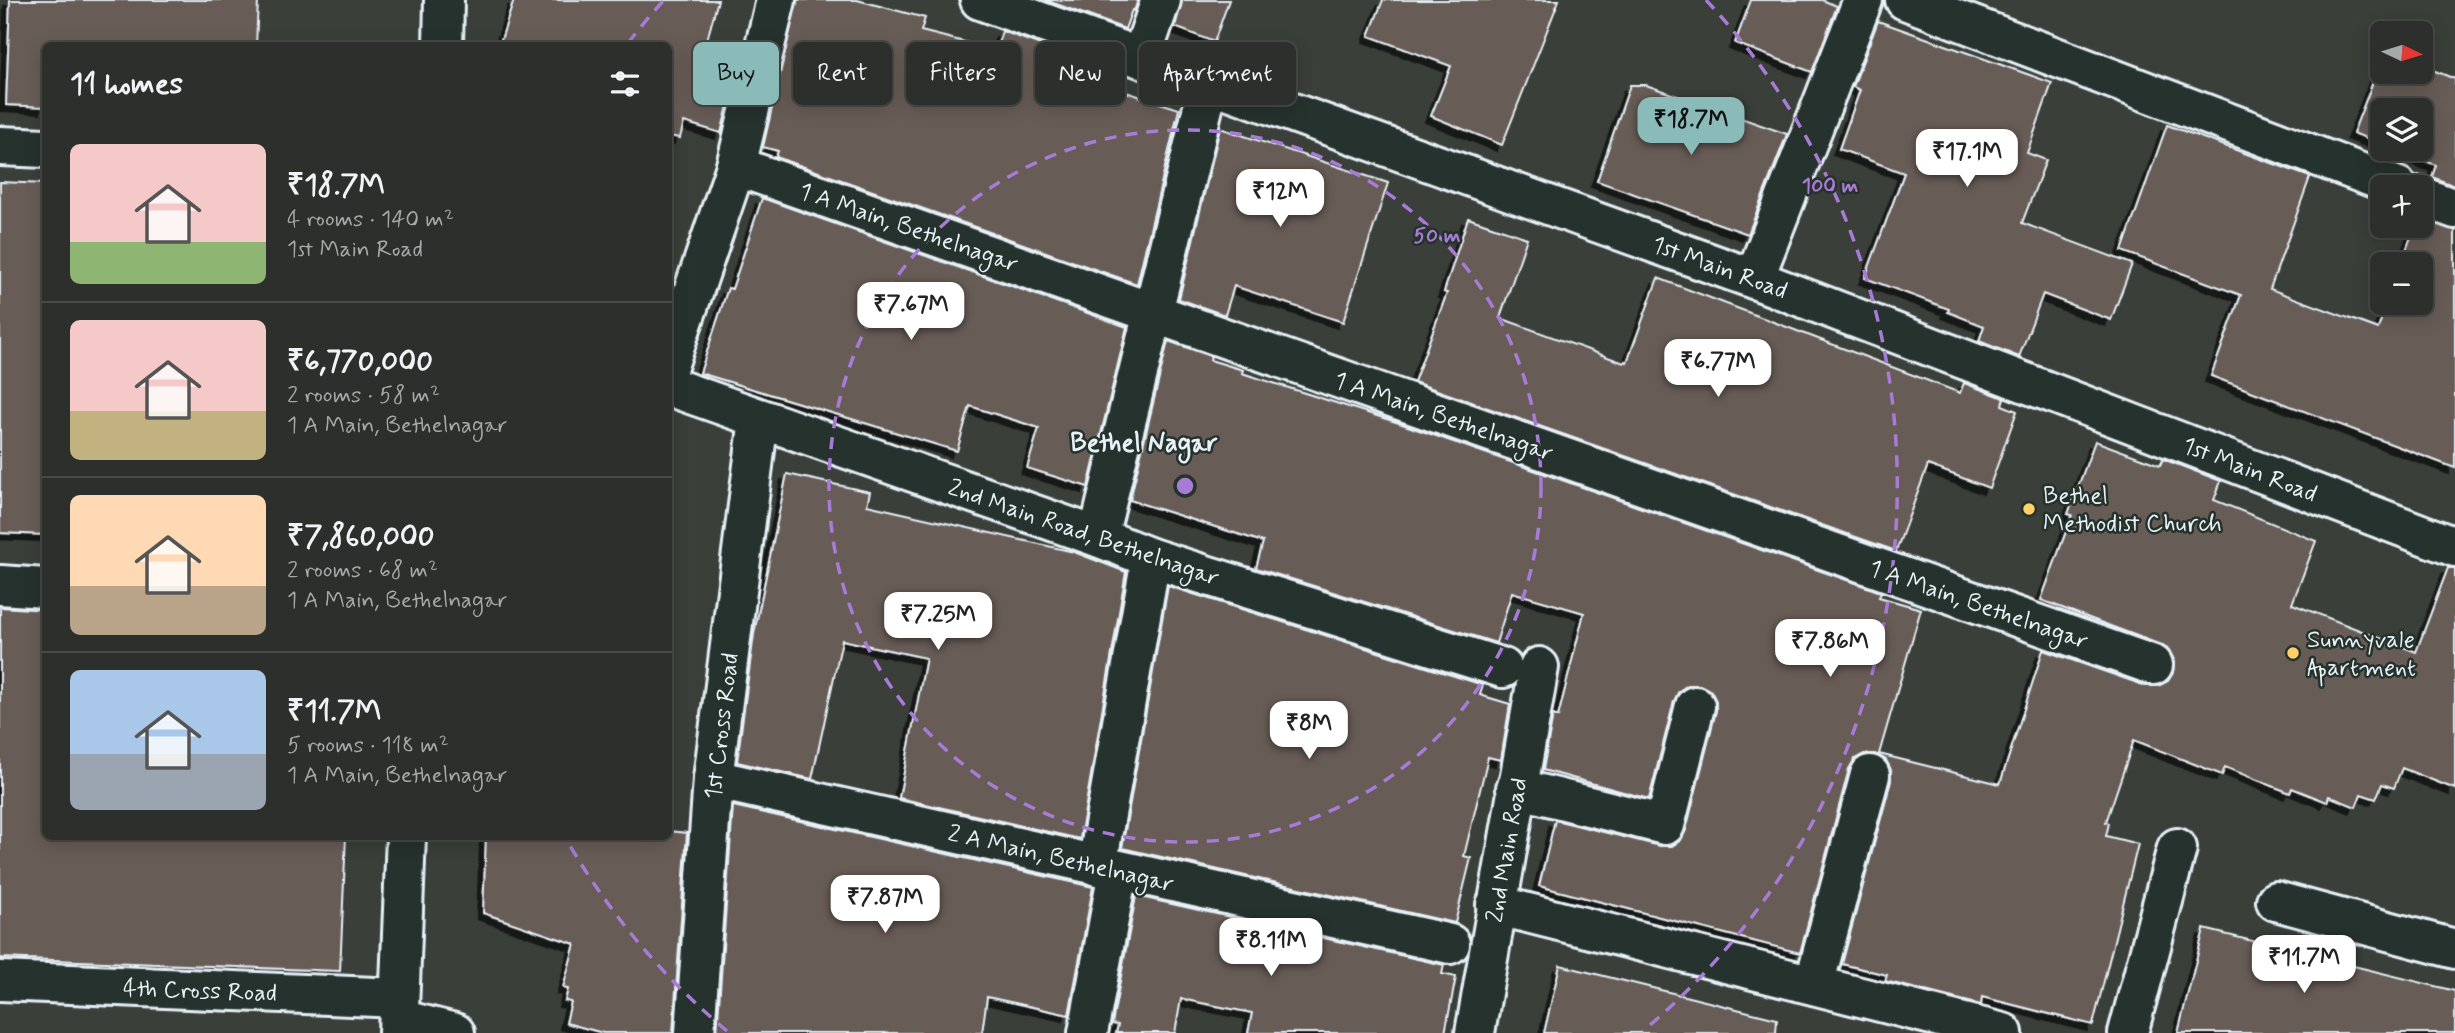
<!DOCTYPE html>
<meta charset="utf-8">
<style>
body{margin:0;font-family:Mynerve,sans-serif;background:#343734;color:#f1f3f6;height:100vh;display:flex;flex-direction:column;font-size:26px;white-space:nowrap}
*{box-sizing:border-box;margin:0}
p{font-size:23px;color:#a6a9a9}
.icon{flex:none;width:38px;height:38px;fill:none;stroke:currentColor;stroke-width:2;stroke-linecap:round;stroke-linejoin:round}
.map{position:relative;flex:1;overflow:hidden}
.drawer{position:absolute;left:42px;top:42px;width:630px;height:798px;display:flex;flex-direction:column;background:#2c2f2c;border-radius:10px;box-shadow:0 4px 18px #0003,0 0 0 2px #484a48}
.drawer>*{flex:none}
.guide{position:absolute;left:693px;top:42px;width:665px;height:63px;display:flex;gap:14px}
.needle{width:46px;rotate:94deg}
.buttons{position:absolute;left:2370px;top:21px;display:grid;gap:14px}
.buttons a{display:grid;place-items:center;width:63px;height:63px;border-radius:10px;background:#2c2f2c;box-shadow:0 4px 18px #0003,0 0 0 2px #484a48;font-size:35px}
.price{position:absolute;translate:-50% -60px;padding:0 16px;border-radius:14px;background:#fff;color:#222;font-size:23px;line-height:46px;filter:drop-shadow(0 2px 4px #0008)}
.price::after{content:'';position:absolute;left:50%;top:42px;width:21px;height:16px;margin-left:-10px;background:inherit;clip-path:polygon(0 0,100% 0,50% 100%)}
.price.active{background:#8bbbb9;color:#111}
ul{padding:0;list-style:none}
li{display:flex;align-items:center;gap:21px;height:175px;padding:0 28px}
li+li{border-top:2px solid #484a48}
li span{display:grid;place-items:center;flex:none;width:196px;height:140px;border-radius:10px;color:#555}
li>.icon{margin-inline-start:auto}
span .icon{width:84px;height:84px;fill:#fffc;stroke-width:1}
li b{font-size:30px}
h2{display:flex;justify-content:space-between;align-items:center;height:84px;padding:0 28px;font-size:30px}
.chip{padding:0 24px;border-radius:10px;background:#2c2f2c;box-shadow:0 4px 18px #0003,0 0 0 2px #484a48;font-size:24px;line-height:63px}
.chip.active{background:#8bbbb9;color:#111}
.map>svg:first-child{display:block}
.building{fill:#675b57;stroke:#e8f1f8;stroke-width:2;filter:url(#shadow)}
.lines{fill:none;stroke-linecap:round;stroke-linejoin:round}
.minor-casing{stroke:#e8f1f8;stroke-width:44}
.tertiary-casing{stroke:#e8f1f8;stroke-width:44}
.minor{stroke:#26332d;stroke-width:38}
.tertiary{stroke:#26332d;stroke-width:38}
.ring{fill:none;stroke:#a77bd6;stroke-width:3.5;stroke-dasharray:12 9}
.poi-dot{fill:#ffd166;stroke:#26332d;stroke-width:2.5}
.labels{text-anchor:middle;stroke-width:5;stroke-linejoin:round;paint-order:stroke}
.street-label{font-size:24px;fill:#e8f1f8;stroke:#26332d}
.poi-label{font-size:24px;fill:#e8f1f8;stroke:#26332d;text-anchor:start}
.neighbourhood-label{font-size:26px;font-weight:bold;fill:#e8f1f8;stroke:#26332d}
.centre{fill:#a77bd6;stroke:#26332d;stroke-width:3.5}
.ring-label{font-size:21px;text-anchor:middle;font-weight:bold;fill:#a77bd6;stroke:#26332d;stroke-width:5;stroke-linejoin:round;paint-order:stroke}
</style>
<div class="map">
<svg width="2455" height="1033" viewBox="0 0 2455 1033">
<defs>
<filter id="shadow"><feDropShadow dx="-6" dy="6" stdDeviation="0" flood-color="#0009"/></filter>
</defs>
<rect width="100%" height="100%" fill="#3a3f3a"/>
<filter id="ink" filterUnits="userSpaceOnUse"><feTurbulence type="fractalNoise" baseFrequency=".0143" numOctaves="2"/><feDisplacementMap in="SourceGraphic" scale="14" xChannelSelector="R" yChannelSelector="G"/><feConvolveMatrix kernelMatrix="1 2 1 2 8 2 1 2 1" color-interpolation-filters="sRGB"/></filter>
<g filter="url(#ink)">
<g class="building">
<path d="M10,0H258L256,46H46V107L6,105Z"/>
<path d="M514,0H718L705,47L740,58L721,133L684,122L680,138L668,136V46H499Z"/>
<path d="M797,0H857L925,18L921,31L996,50L1002,31L1112,71L1107,86L1179,109L1137,284L776,157L778,151L763,147Z"/>
<path d="M1045,0H1138L1134,11L1132,10L1125,29Z"/>
<path d="M1182,0H1229L1214,42L1175,27Z"/>
<path d="M1383,0H1559L1502,145L1431,116L1451,66L1369,36Z"/>
<path d="M1751,0H1822L1837,6L1812,72L1735,43Z"/>
<path d="M1878,21L2052,83L2027,153L2046,160L2022,223L2132,264L2111,320L2043,294L2019,357L1979,341L1984,326L1948,312L1949,309L1865,278L1904,173L1839,149L1860,90L1853,87Z"/>
<path d="M2382,59V72H2420V65L2455,79V186L2432,177L2436,165L2394,149H2420V110H2382V144L2353,133Z"/>
<path d="M1630,85H1646L1787,134L1748,234L1597,181Z"/>
<path d="M2167,125L2310,177L2270,289L2378,329L2387,303H2420V264H2401L2415,226H2420V219L2455,230V468L2211,376L2241,295L2122,251Z"/>
<path d="M1220,128L1388,183L1343,322L1234,286L1225,315L1179,299Z"/>
<path d="M0,182L46,184V535L0,533Z"/>
<path d="M762,198L1127,327L1088,487L1027,468L1039,428L970,406L957,451L700,373L728,288L732,289Z"/>
<path d="M1468,218L1527,238L1500,318L1624,363L1625,361L1627,362L1658,278L1960,393L1964,383L2004,398L2002,405L2017,411L1989,488L1928,465L1896,551L1414,382L1447,293L1444,292Z"/>
<path d="M1168,341L1211,356L1210,360L1243,370L1242,373L1399,423L1881,592L1879,597L1921,609L1879,754L2000,784L2043,650L2146,686H2158L2168,681L2173,673L2174,660L2169,650L2161,645L2041,600L2072,515L2068,514L2095,441L2160,465L2163,459L2221,481L2214,500L2316,541L2292,604L2416,652L2448,568H2455V789L2402,768L2394,788L2382,784L2376,799L2361,794L2356,807L2329,796L2327,802L2292,788L2290,793L2225,767L2222,775L2134,740L2106,822L2109,823L2106,836L2138,844L2093,1025L1982,997L1981,1005L1885,981L1887,975L1842,964L1891,781V770L1886,760L1875,754H1864L1855,759L1849,769L1800,953L1539,886L1555,820L1660,846H1672L1681,840L1686,830L1716,711V701L1711,691L1700,685H1688L1679,691L1674,701L1649,799L1543,770L1553,715L1558,717L1584,613L1512,592L1496,643L1256,568L1263,542L1130,500Z"/>
<path d="M787,474L870,492L867,505L1074,552L1126,572L1080,839L899,798L926,658L842,640L812,779L737,762L754,634Z"/>
<path d="M1168,586L1483,685L1480,695L1510,704L1501,760L1488,757L1464,856L1471,858L1455,923L1122,848Z"/>
<path d="M0,607L46,610V836H346L340,971L0,958Z"/>
<path d="M733,806L1093,887L1069,1015L987,997L982,1033H717Z"/>
<path d="M668,831L687,833L673,1033H603L566,1023L571,1002L565,1001L568,989L563,988L575,944L483,913L486,836H668Z"/>
<path d="M1136,896L1444,965L1442,974L1456,977L1445,1033H1248L1252,1013L1181,999L1175,1033H1116L1118,1025L1112,1024Z"/>
<path d="M2204,929L2455,991V1033H2178Z"/>
<path d="M1560,965L1777,1019L1776,1033H1544Z"/>
</g>
<g class="lines">
<defs>
<g id="minor">
<path d="M1905,0L2398,187"/>
<path d="M1141,58L1161,0"/>
<path d="M0,146L46,148"/>
<path d="M736,166L2153,665"/>
<path d="M2420,196L2455,209"/>
<path d="M1754,279L1863,0"/>
<path d="M668,366L736,166L776,0"/>
<path d="M668,386L1098,537L1151,558L1503,668"/>
<path d="M1098,537L1209,83"/>
<path d="M0,585L46,588"/>
<path d="M713,779L1450,944"/>
<path d="M1516,788L1665,825L1695,706"/>
<path d="M1097,866L1151,558"/>
<path d="M2276,901L2455,949"/>
<path d="M1496,905L2003,1033"/>
<path d="M0,981L399,998"/>
<path d="M1814,985L1870,775"/>
<path d="M399,1019L455,1033"/>
<path d="M695,1033L713,779L759,419"/>
<path d="M1088,1033L1118,871"/>
<path d="M1475,1033L1539,667"/>
<path d="M2128,1033L2177,848"/>
</g>
<g id="tertiary">
<path d="M980,0L1754,279L2455,547"/>
<path d="M443,46L444,0"/>
<path d="M398,1033L406,836"/>
</g>
</defs>
<use href="#minor" class="minor-casing"/>
<use href="#tertiary" class="tertiary-casing"/>
<use href="#minor" class="minor"/>
<use href="#tertiary" class="tertiary"/>
</g>
</g>
<g class="ring">
<circle cx="1185" cy="486" r="356"/>
<path d="M727 1031A712 712 0 0 1 565 837M628 43A712 712 0 0 1 664 0M1706 0A712 712 0 0 1 1643 1031"/>
</g>
<g class="poi-dot">
<circle cx="2029" cy="509" r="7"/>
<circle cx="2293" cy="653" r="7"/>
</g>
<g class="labels">
<g class="street-label">
<text transform="translate(909 227) rotate(19)" y="8">1 A Main, Bethelnagar</text>
<text transform="translate(1720 267) rotate(20)" y="8">1st Main Road</text>
<text transform="translate(1444 416) rotate(19)" y="8">1 A Main, Bethelnagar</text>
<text transform="translate(2250 469) rotate(21)" y="8">1st Main Road</text>
<text transform="translate(1084 532) rotate(19)" y="8">2nd Main Road, Bethelnagar</text>
<text transform="translate(1979 604) rotate(19)" y="8">1 A Main, Bethelnagar</text>
<text transform="translate(721 726) rotate(-83)" y="8">1st Cross Road</text>
<text transform="translate(1506 850) rotate(-80)" y="8">2nd Main Road</text>
<text transform="translate(1061 858) rotate(13)" y="8">2 A Main, Bethelnagar</text>
<text transform="translate(200 990) rotate(2)" y="8">4th Cross Road</text>
</g>
<g class="poi-label">
<text x="2043" y="503">Bethel<tspan x="2043" dy="28">Methodist Church</tspan></text>
<text x="2307" y="647">Sunnyvale<tspan x="2307" dy="28">Apartment</tspan></text>
</g>
<g class="neighbourhood-label">
<text x="1144" y="451">Bethel Nagar</text>
</g>
</g>
<circle cx="1185" cy="486" r="10" class="centre"/>
<g class="ring-label">
<text x="1830" y="192">100 m</text>
<text x="1437" y="242">50 m</text>
</g>
</svg>
<div class="buttons">
<a><svg class="needle" viewBox="-14 -14 28 28"><path d="M0-13l5 13h-10z" fill="#e53935"/><path d="M0 13l5-13h-10z" fill="#a6a9a9"/></svg></a>
<a><svg class="icon" aria-label="layers" viewBox="0 0 24 24"><path d="M12 4l9 5-9 5-9-5zM3 14l9 5 9-5"/></svg></a>
<a>+</a>
<a>−</a>
</div>
<b class="price active" style="left:1691px;top:157px">₹18.7M</b>
<b class="price" style="left:1967px;top:189px">₹17.1M</b>
<b class="price" style="left:1280px;top:229px">₹12M</b>
<b class="price" style="left:911px;top:342px">₹7.67M</b>
<b class="price" style="left:1718px;top:399px">₹6.77M</b>
<b class="price" style="left:938px;top:652px">₹7.25M</b>
<b class="price" style="left:1830px;top:679px">₹7.86M</b>
<b class="price" style="left:1309px;top:761px">₹8M</b>
<b class="price" style="left:885px;top:935px">₹7.87M</b>
<b class="price" style="left:1271px;top:978px">₹8.11M</b>
<b class="price" style="left:2304px;top:995px">₹11.7M</b>
<div class="guide">
<a class="chip active">Buy</a>
<a class="chip">Rent</a>
<a class="chip">Filters</a>
<a class="chip">New</a>
<a class="chip">Apartment</a>
</div>
<section class="drawer">
<h2>11 homes<svg class="icon" aria-label="filters" viewBox="0 0 24 24"><path d="M4 7h16M4 17h16"/><circle cx="9" cy="7" r="2"/><circle cx="15" cy="17" r="2"/></svg></h2>
<ul>
<li><span style="background:linear-gradient(#f6c9c9 70%,#8fb573 0)"><svg class="icon" aria-label="home" viewBox="0 0 24 24"><path d="M3 11l9-7 9 7M6 9v11h12V9"/></svg></span><div><b>₹18.7M</b><p>4 rooms · 140 m²</p><p>1st Main Road</p></div></li>
<li><span style="background:linear-gradient(#f6c9c9 65%,#c2b280 0)"><svg class="icon" aria-label="home" viewBox="0 0 24 24"><path d="M3 11l9-7 9 7M6 9v11h12V9"/></svg></span><div><b>₹6,770,000</b><p>2 rooms · 58 m²</p><p>1 A Main, Bethelnagar</p></div></li>
<li><span style="background:linear-gradient(#ffd9b3 65%,#b9a48a 0)"><svg class="icon" aria-label="home" viewBox="0 0 24 24"><path d="M3 11l9-7 9 7M6 9v11h12V9"/></svg></span><div><b>₹7,860,000</b><p>2 rooms · 68 m²</p><p>1 A Main, Bethelnagar</p></div></li>
<li><span style="background:linear-gradient(#a9c7e8 60%,#9aa5b1 0)"><svg class="icon" aria-label="home" viewBox="0 0 24 24"><path d="M3 11l9-7 9 7M6 9v11h12V9"/></svg></span><div><b>₹11.7M</b><p>5 rooms · 118 m²</p><p>1 A Main, Bethelnagar</p></div></li>
</ul>
</section>
</div>
